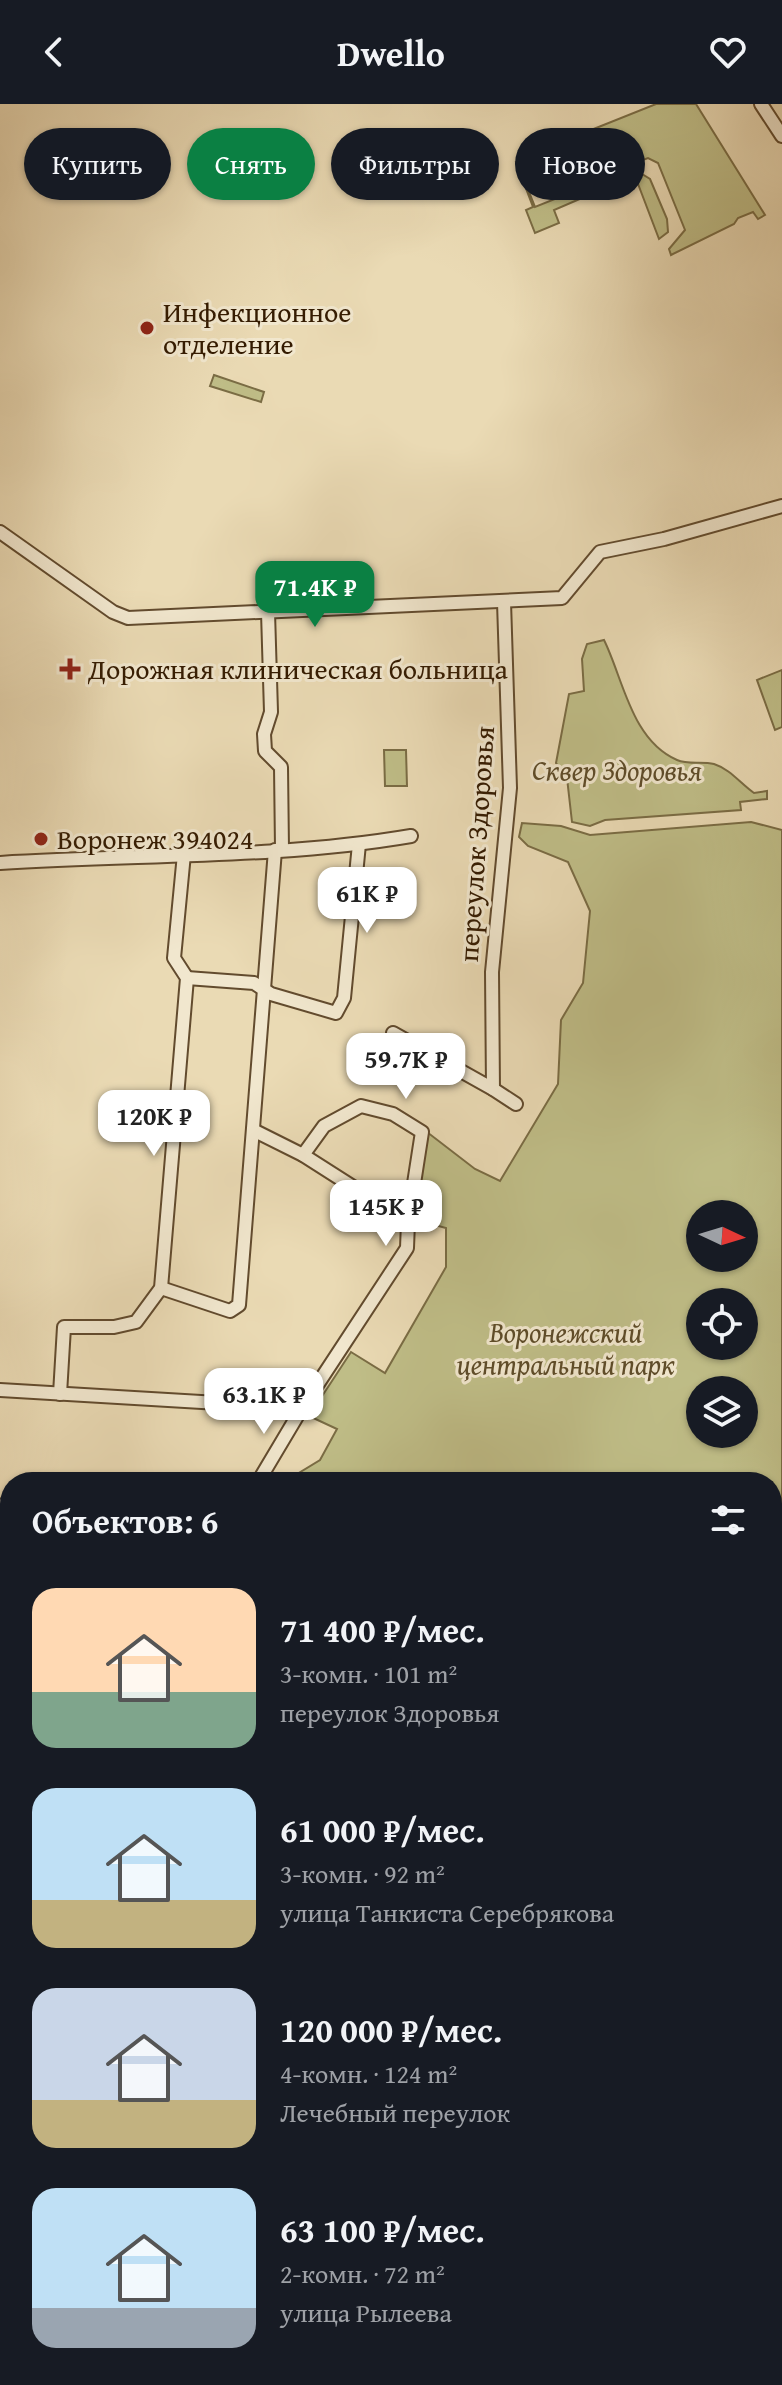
<!DOCTYPE html>
<html lang="ru">
<meta charset="utf-8">
<style>
body{margin:0;font-family:"Gentium Book Plus",serif;background:#20242c;color:#f1f3f6;height:100vh;display:flex;flex-direction:column;font-size:30px;white-space:nowrap}
*{box-sizing:border-box;margin:0}
p{font-size:26px;color:#9ea1a6}
.icon{flex:none;width:44px;height:44px;fill:none;stroke:currentColor;stroke-width:2;stroke-linecap:round;stroke-linejoin:round}
.map{position:relative;flex:1;overflow:hidden}
.details{position:absolute;left:0px;top:1368px;width:782px;height:914px;display:flex;flex-direction:column;background:#171b24;border-radius:32px 32px 0 0;box-shadow:0 2px 6px #0004}
.details>*{flex:none}
.hud{position:absolute;left:24px;top:24px;width:734px;height:72px;display:flex;gap:16px}
.needle{width:52px;rotate:94deg}
.tools{position:absolute;left:686px;top:1096px;display:grid;gap:16px}
.tools a{display:grid;place-items:center;width:72px;height:72px;border-radius:50%;background:#171b24;box-shadow:0 2px 6px #0004;font-size:40px}
.price{position:absolute;translate:-50% -68px;padding:0 18px;border-radius:16px;background:#fff;color:#222;font-size:26px;line-height:52px;filter:drop-shadow(0 2px 4px #0008)}
.price::after{content:'';position:absolute;left:50%;top:48px;width:24px;height:18px;margin-left:-12px;background:inherit;clip-path:polygon(0 0,100% 0,50% 100%)}
.price.active{background:#0b8043;color:#fff}
ul{padding:0;list-style:none}
li{display:flex;align-items:center;gap:24px;height:200px;padding:0 32px}
li span{display:grid;place-items:center;flex:none;width:224px;height:160px;border-radius:24px;color:#555}
li>.icon{margin-inline-start:auto}
span .icon{width:96px;height:96px;fill:#fffc;stroke-width:1}
li b{font-size:34px}
h2{display:flex;justify-content:space-between;align-items:center;height:96px;padding:0 32px;font-size:34px}
.chip{padding:0 28px;border-radius:36px;background:#171b24;box-shadow:0 2px 6px #0004;font-size:28px;line-height:72px}
.chip.active{background:#0b8043;color:#fff}
header{display:flex;justify-content:space-between;align-items:center;height:104px;padding:0 32px;background:#171b24;font-size:36px;font-weight:700}
.map>svg:first-child{display:block}
.green{fill:#bfbd87;stroke:#7a6c44;stroke-width:2;fill-rule:evenodd}
.lines{fill:none;stroke-linecap:round;stroke-linejoin:round}
.stream{stroke:#717b65;stroke-width:3}
.minor-casing{stroke:#624b2e;stroke-width:16}
.minor{stroke:#f1e7ce;stroke-width:12}
.poi-dot{fill:#8f2418;stroke:#f1e7ce;stroke-width:3}
.labels{text-anchor:middle;stroke-width:6;stroke-linejoin:round;paint-order:stroke}
.poi-label{font-size:28px;fill:#341b01;stroke:#f1e7ce;text-anchor:start}
.park-label{font-size:28px;font-style:italic;fill:#5e4c29;stroke:#f1e7ce}
.street-label{font-size:28px;fill:#341b01;stroke:#f1e7ce}
</style>
<header><svg class="icon" aria-label="back" viewBox="0 0 24 24"><path d="M15 5l-7 7 7 7"/></svg>Dwello<svg class="icon" aria-label="heart" viewBox="0 0 24 24"><path d="M12 20l-8-8c-3-5 5-10 8-4 3-6 11-1 8 4z"/></svg></header>
<div class="map">
<svg width="782" height="2281" viewBox="0 0 782 2281">
<rect width="100%" height="100%" fill="#eadab4"/>
<filter id="stains"><feTurbulence type="fractalNoise" baseFrequency=".0025" numOctaves="4"/><feColorMatrix values="0 0 0 0 .2 0 0 0 0 .09 0 0 0 0 .02 0 0 0 .5 -.17"/></filter>
<radialGradient id="worn" r=".72"><stop offset=".6" stop-color="#630" stop-opacity="0"/><stop offset="1" stop-color="#630" stop-opacity=".3"/></radialGradient>
<g class="green">
<path d="M656,0H696L765,111L758,115L753,108L738,114L734,120L671,151L669,145L685,126L658,59L648,54L589,76L561,38Z"/>
<path d="M546,45L549,53L520,66L535,103L570,89L560,61L582,94L554,106L559,119L535,129L526,106L533,103L516,58Z"/>
<path d="M642,70L650,75L667,115L668,128L659,135L635,72Z"/>
<path d="M214,271L264,288L261,298L210,282Z"/>
<path d="M604,536C623,574 631,636 677,656C688,661 702,657 714,660C730,665 741,680 754,689L767,687V695L740,698L741,706L605,716L590,722L572,718L567,674L556,659L569,590L584,587L582,555L587,540Z"/>
<path d="M782,566V623L775,626L757,576Z"/>
<path d="M384,646H406L407,682H385Z"/>
<path d="M751,718L782,726V2018L772,2015V1378H284L320,1356L337,1325L309,1312L351,1248L385,1269L446,1163V1124L416,1116L427,1028L475,1065L500,1077L558,980L561,916L583,879L590,807L568,758L528,742L519,733L522,719L561,722L590,731ZM700,1110H744V1154H700ZM700,1198H744V1242H700ZM700,1286H744V1330H700Z"/>
<path d="M0,1735L10,1756V2272H127L129,2281H0Z"/>
</g>
<g class="lines">
<path class="stream" d="M772,1588L782,1586"/>
<defs>
<g id="minor">
<path d="M761,0L782,32"/>
<path d="M0,428L113,508L128,514L562,494L600,448L664,435L782,402"/>
<path d="M268,508L271,608L264,630L265,647L281,663L282,745"/>
<path d="M0,759C137,750 276,755 411,732"/>
<path d="M187,874L254,879L271,890L336,909L344,894L359,740"/>
<path d="M393,929L493,985L492,868L510,684L504,498"/>
<path d="M493,985L516,1000"/>
<path d="M253,1026L303,1051L408,1118L407,1144L302,1304L258,1378"/>
<path d="M303,1051L324,1022L361,1002L393,1010L422,1028L408,1118"/>
<path d="M161,1184L230,1207L239,1201L275,746"/>
<path d="M0,1286L302,1304"/>
<path d="M60,1290L64,1223H114L136,1218L161,1184L187,874L174,854L184,750"/>
<path d="M0,1402L10,1399"/>
<path d="M0,1488L10,1487"/>
<path d="M0,1569L10,1565"/>
<path d="M0,1651L10,1646"/>
<path d="M772,2124L782,2137"/>
<path d="M420,2281L423,2272"/>
</g>
</defs>
<use href="#minor" class="minor-casing"/>
<use href="#minor" class="minor"/>
</g>
<g class="poi-dot">
<circle cx="147" cy="224" r="8"/>
<path d="M66 553h8v8h8v8h-8v8h-8v-8h-8v-8h8z"/>
<circle cx="41" cy="735" r="8"/>
</g>
<g class="labels">
<g class="poi-label">
<text x="163" y="218">Инфекционное<tspan x="163" dy="32">отделение</tspan></text>
<text x="88" y="575">Дорожная клиническая больница</text>
<text x="57" y="745">Воронеж 394024</text>
</g>
<g class="park-label">
<text x="617" y="676">Сквер Здоровья</text>
<text x="566" y="1238">Воронежский<tspan x="566" dy="32">центральный парк</tspan></text>
</g>
<g class="street-label">
<text transform="translate(476 740) rotate(-86)" y="10">переулок Здоровья</text>
</g>
</g>
<rect width="100%" height="100%" filter="url(#stains)"/>
<rect width="100%" height="100%" fill="url(#worn)"/>
</svg>
<div class="tools">
<a><svg class="needle" viewBox="-14 -14 28 28"><path d="M0-13l5 13h-10z" fill="#e53935"/><path d="M0 13l5-13h-10z" fill="#9ea1a6"/></svg></a>
<a><svg class="icon" aria-label="locate" viewBox="0 0 24 24"><circle cx="12" cy="12" r="6"/><path d="M12 2v4M12 18v4M2 12h4M18 12h4"/></svg></a>
<a><svg class="icon" aria-label="layers" viewBox="0 0 24 24"><path d="M12 4l9 5-9 5-9-5zM3 14l9 5 9-5"/></svg></a>
</div>
<b class="price active" style="left:315px;top:525px">71.4K ₽</b>
<b class="price" style="left:367px;top:831px">61K ₽</b>
<b class="price" style="left:406px;top:997px">59.7K ₽</b>
<b class="price" style="left:154px;top:1054px">120K ₽</b>
<b class="price" style="left:386px;top:1144px">145K ₽</b>
<b class="price" style="left:264px;top:1332px">63.1K ₽</b>
<div class="hud">
<a class="chip">Купить</a>
<a class="chip active">Снять</a>
<a class="chip">Фильтры</a>
<a class="chip">Новое</a>
</div>
<section class="details">
<h2>Объектов: 6<svg class="icon" aria-label="filters" viewBox="0 0 24 24"><path d="M4 7h16M4 17h16"/><circle cx="9" cy="7" r="2"/><circle cx="15" cy="17" r="2"/></svg></h2>
<ul>
<li><span style="background:linear-gradient(#ffd9b3 65%,#7fa58c 0)"><svg class="icon" aria-label="home" viewBox="0 0 24 24"><path d="M3 11l9-7 9 7M6 9v11h12V9"/></svg></span><div><b>71 400 ₽/мес.</b><p>3-комн. · 101 m²</p><p>переулок Здоровья</p></div></li>
<li><span style="background:linear-gradient(#bfe0f5 70%,#c2b280 0)"><svg class="icon" aria-label="home" viewBox="0 0 24 24"><path d="M3 11l9-7 9 7M6 9v11h12V9"/></svg></span><div><b>61 000 ₽/мес.</b><p>3-комн. · 92 m²</p><p>улица Танкиста Серебрякова</p></div></li>
<li><span style="background:linear-gradient(#c9d6e8 70%,#c2b280 0)"><svg class="icon" aria-label="home" viewBox="0 0 24 24"><path d="M3 11l9-7 9 7M6 9v11h12V9"/></svg></span><div><b>120 000 ₽/мес.</b><p>4-комн. · 124 m²</p><p>Лечебный переулок</p></div></li>
<li><span style="background:linear-gradient(#bfe0f5 75%,#9aa5b1 0)"><svg class="icon" aria-label="home" viewBox="0 0 24 24"><path d="M3 11l9-7 9 7M6 9v11h12V9"/></svg></span><div><b>63 100 ₽/мес.</b><p>2-комн. · 72 m²</p><p>улица Рылеева</p></div></li>
</ul>
</section>
</div>
